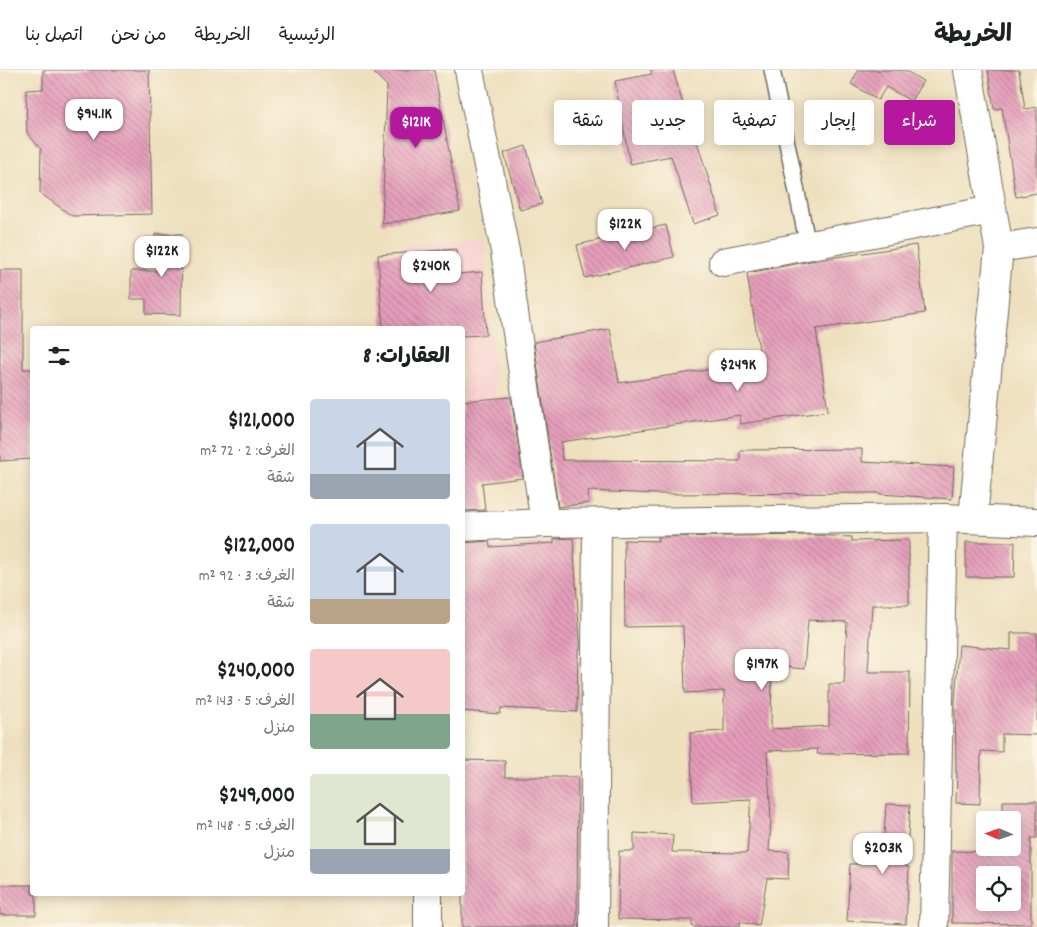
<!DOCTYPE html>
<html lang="ar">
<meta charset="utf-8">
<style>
body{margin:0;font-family:Dekko,"Playpen Sans Arabic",sans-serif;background:#f2f2f2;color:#202124;direction:rtl;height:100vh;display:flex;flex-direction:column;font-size:19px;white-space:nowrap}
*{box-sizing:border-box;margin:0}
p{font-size:16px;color:#757577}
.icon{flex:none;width:28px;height:28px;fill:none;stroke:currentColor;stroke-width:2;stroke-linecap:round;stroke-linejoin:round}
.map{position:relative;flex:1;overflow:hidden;direction:ltr}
.drawer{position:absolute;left:30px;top:256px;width:435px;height:570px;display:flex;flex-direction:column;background:#fff;border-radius:5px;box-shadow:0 2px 12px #0003;direction:rtl}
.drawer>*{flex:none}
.banner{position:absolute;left:480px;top:30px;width:475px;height:45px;direction:rtl;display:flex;gap:10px}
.needle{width:32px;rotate:272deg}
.tools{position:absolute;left:976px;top:741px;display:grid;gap:10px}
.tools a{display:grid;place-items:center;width:45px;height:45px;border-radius:5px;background:#fff;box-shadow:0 2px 12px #0003;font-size:25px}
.price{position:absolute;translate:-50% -42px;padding:0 11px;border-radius:10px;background:#fff;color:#222;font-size:16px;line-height:32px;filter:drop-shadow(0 1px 2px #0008)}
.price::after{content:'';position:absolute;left:50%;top:30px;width:15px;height:11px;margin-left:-8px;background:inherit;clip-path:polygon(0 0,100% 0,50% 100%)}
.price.on{background:#b5179e;color:#fff}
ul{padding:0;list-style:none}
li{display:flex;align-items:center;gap:15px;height:125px;padding:0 15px}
li span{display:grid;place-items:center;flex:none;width:140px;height:100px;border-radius:5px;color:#555}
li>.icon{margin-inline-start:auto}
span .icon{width:60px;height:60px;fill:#fffc;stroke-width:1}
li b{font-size:21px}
h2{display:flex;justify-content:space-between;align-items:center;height:60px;padding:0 15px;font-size:21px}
.pill{padding:0 18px;border-radius:5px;background:#fff;box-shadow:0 2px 12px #0003;font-size:18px;line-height:45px}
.pill.on{background:#b5179e;color:#fff}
header{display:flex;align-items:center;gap:30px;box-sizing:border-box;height:70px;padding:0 25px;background:#fff;border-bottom:1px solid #e0e0e0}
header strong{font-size:24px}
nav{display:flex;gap:28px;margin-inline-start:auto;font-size:18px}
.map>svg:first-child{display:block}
.built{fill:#f7d0cd}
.building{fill:url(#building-back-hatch);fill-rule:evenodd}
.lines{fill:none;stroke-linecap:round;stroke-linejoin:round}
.lane-casing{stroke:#6f6a5f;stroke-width:18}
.street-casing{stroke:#6f6a5f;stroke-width:30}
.lane{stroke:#fff;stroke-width:15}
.street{stroke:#fff;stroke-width:28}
</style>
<header>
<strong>الخريطة</strong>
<nav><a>الرئيسية</a><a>الخريطة</a><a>من نحن</a><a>اتصل بنا</a></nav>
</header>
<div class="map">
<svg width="1037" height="857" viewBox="0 0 1037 857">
<defs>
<pattern id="building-back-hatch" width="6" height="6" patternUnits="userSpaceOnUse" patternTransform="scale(1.25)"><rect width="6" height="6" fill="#e69ebb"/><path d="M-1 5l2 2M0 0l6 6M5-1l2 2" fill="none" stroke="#bb8198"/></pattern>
</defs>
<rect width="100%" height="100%" fill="#fcf5e5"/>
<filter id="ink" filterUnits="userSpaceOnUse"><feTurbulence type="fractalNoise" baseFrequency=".02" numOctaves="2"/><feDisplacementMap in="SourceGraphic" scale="10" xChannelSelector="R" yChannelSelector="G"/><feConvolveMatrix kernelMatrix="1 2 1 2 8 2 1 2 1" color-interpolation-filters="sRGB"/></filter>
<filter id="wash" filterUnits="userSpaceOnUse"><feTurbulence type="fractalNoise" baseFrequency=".0096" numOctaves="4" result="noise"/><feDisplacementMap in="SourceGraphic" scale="20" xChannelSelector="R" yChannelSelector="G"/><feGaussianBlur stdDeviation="1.12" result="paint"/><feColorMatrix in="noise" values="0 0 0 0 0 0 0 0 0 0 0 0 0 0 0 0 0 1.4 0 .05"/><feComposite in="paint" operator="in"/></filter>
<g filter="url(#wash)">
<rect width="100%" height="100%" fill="#eee0bf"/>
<path class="built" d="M484,168L497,351L463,353L462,259H410L404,174Z"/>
<g id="blocks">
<g class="building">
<path d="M43,0H149L152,144L72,146L40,123L41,79L27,63L26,20L43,19Z"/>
<path d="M371,0H434L460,141L382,154L387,16Z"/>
<path d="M650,0H673L691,62H694L720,145L693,154L671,86L630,94L615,11L652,4Z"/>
<path d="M856,0H904L923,11L911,31L886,17L878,30L851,14L858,1Z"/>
<path d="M988,0H1019L1025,39L1037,37V123L1016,127L1002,38L994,39Z"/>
<path d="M526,76L542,134L520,140L504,83Z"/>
<path d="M666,155L674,187L585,208L577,175Z"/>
<path d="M155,164H182L181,245L146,244V229H131V201H156Z"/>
<path d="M916,175L925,243L816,259L828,341L740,354V345L561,372L562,390L740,391V380L862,379V392L954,397L952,429L880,424V423L658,424L588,421L589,433L558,437L534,272L610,259L619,313L761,292L747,203L817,190Z"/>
<path d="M456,179L458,204L482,202L486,265L462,266V259H383L378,185Z"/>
<path d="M0,200H23V299H32V389L0,391Z"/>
<path d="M511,327L523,408L482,413L485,440L462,441V331Z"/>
<path d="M814,465L852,467V471L909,470V535H872L868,602H910L909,683L817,684L818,679L767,681L771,749L769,781L789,782L788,809L767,808L759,856L740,852L739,857H692V850L618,849L619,781H634V763L673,765L672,782L747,783L751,729L693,732L690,663L724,661V621L685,623L683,556L625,557L624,470L658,471V467ZM808,550L847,552L844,614H829V656L771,659L772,596L804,599Z"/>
<path d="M573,468L580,571V580H578L577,642L501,638L500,644L462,641V473L489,471L490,477L554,473V469Z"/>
<path d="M966,472H1015L1014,507H966Z"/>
<path d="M1011,563H1037V665L1002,664V682L981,681L980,734L956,733L957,703H956L955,631L959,575L1011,580Z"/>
<path d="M462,690L505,691V707H578L577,857H462Z"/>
<path d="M1003,731H1037V768H1031V854L952,853V781L1003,782V778H1012V750H1003ZM985,805H1012V832H985Z"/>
<path d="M886,734L910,735L906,797H909L906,854L847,851L850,794H863V780L883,782Z"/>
<path d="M0,815H32V824H36V845H0Z"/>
</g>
</g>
</g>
<g filter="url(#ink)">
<use href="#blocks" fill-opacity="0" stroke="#6f6a5f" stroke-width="1"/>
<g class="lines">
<defs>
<path id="lane" d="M772,0L808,176"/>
<g id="street">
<path d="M469,0L505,181L545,453"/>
<path d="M968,0L999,178L973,448"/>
<path d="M999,178L1037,172"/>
<path d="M723,192L992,140"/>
<path d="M462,457L545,453L943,448L1037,452"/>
<path d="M428,857V824"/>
<path d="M594,857L597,454"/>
<path d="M934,857L943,448"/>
</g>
</defs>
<use href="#lane" class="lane-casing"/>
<use href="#street" class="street-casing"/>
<use href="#lane" class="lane"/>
<use href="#street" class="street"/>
</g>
</g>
</svg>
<div class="tools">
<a><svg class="needle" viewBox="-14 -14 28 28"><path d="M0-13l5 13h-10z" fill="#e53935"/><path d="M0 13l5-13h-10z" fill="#757577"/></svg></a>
<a><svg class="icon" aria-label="locate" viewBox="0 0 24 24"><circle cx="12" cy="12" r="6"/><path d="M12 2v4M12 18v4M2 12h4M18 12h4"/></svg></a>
</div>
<b class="price" style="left:94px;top:71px">$94.1K</b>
<b class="price on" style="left:416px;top:79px">$121K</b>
<b class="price" style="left:625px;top:181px">$122K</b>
<b class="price" style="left:162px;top:208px">$122K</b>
<b class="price" style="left:431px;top:223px">$240K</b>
<b class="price" style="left:738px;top:322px">$249K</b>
<b class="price" style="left:762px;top:621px">$197K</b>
<b class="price" style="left:883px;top:805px">$203K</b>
<div class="banner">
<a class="pill on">شراء</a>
<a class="pill">إيجار</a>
<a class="pill">تصفية</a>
<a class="pill">جديد</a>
<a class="pill">شقة</a>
</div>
<section class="drawer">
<h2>العقارات: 8<svg class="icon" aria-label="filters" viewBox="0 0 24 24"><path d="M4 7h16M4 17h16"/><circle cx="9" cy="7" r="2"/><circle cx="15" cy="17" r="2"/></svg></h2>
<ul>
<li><span style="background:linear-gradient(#c9d6e8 75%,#9aa5b1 0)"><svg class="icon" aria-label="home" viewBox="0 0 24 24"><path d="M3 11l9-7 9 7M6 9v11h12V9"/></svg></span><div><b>$121,000</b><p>الغرف: 2 · 72 m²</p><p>شقة</p></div></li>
<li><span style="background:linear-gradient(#c9d6e8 75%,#b9a48a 0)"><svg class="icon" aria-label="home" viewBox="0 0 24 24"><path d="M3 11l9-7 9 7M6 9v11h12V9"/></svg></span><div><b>$122,000</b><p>الغرف: 3 · 92 m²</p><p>شقة</p></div></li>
<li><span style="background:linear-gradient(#f6c9c9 65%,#7fa58c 0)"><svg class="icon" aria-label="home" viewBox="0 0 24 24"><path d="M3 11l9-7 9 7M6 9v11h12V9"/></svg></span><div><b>$240,000</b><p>الغرف: 5 · 143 m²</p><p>منزل</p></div></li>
<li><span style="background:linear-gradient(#dfe7d0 75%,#9aa5b1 0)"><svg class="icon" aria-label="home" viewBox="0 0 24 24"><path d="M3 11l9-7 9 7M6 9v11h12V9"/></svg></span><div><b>$249,000</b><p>الغرف: 5 · 148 m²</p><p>منزل</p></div></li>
</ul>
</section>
</div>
